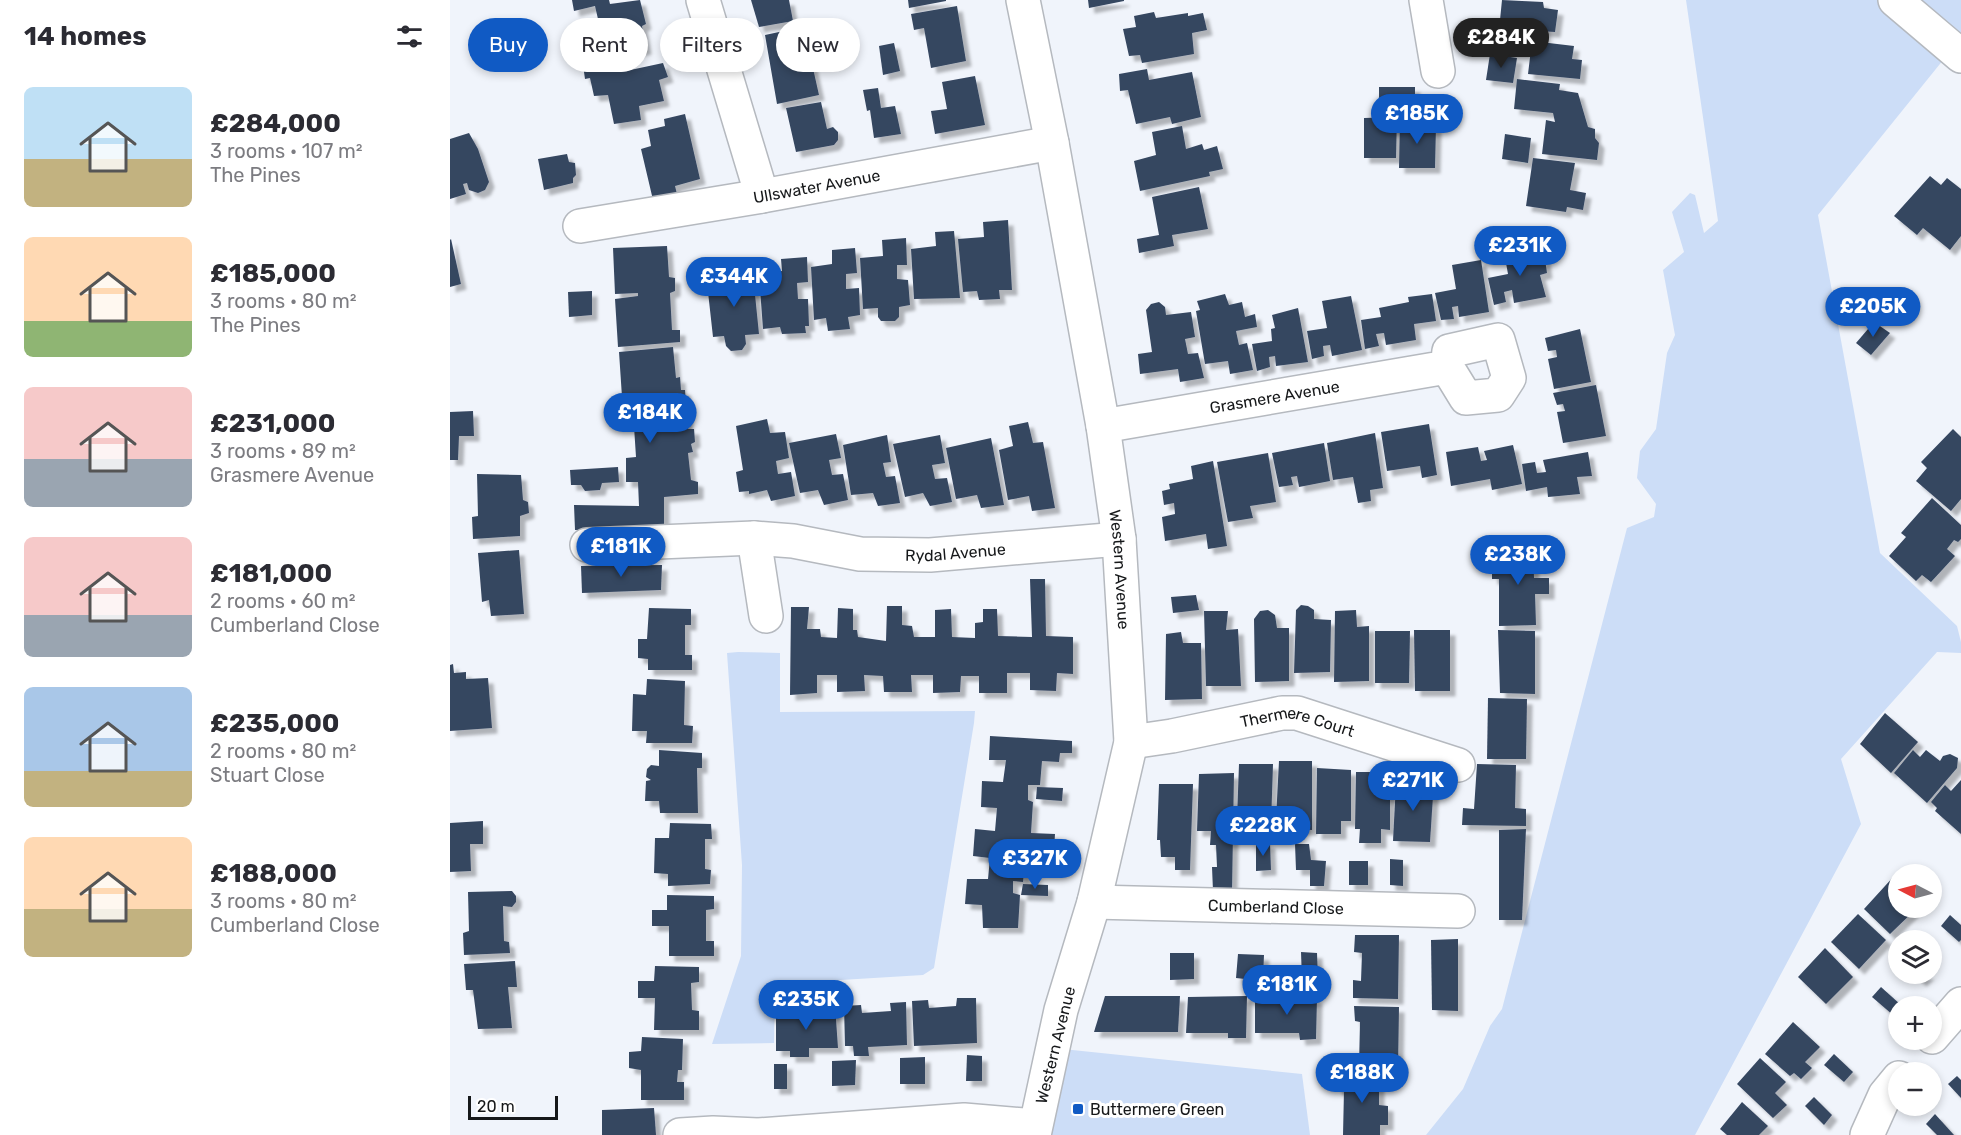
<!DOCTYPE html>
<meta charset="utf-8">
<style>
body{margin:0;font-family:Rubik,sans-serif;background:#f2f2f3;color:#2b2b33;height:100vh;display:flex;flex-direction:column;font-size:22px;white-space:nowrap}
*{box-sizing:border-box;margin:0}
p{font-size:20px;color:#7c7c81}
.icon{flex:none;width:33px;height:33px;fill:none;stroke:currentColor;stroke-width:2;stroke-linecap:round;stroke-linejoin:round}
.map{position:relative;flex:1;overflow:hidden}
.side{display:flex;flex-direction:column;background:#fff;width:450px}
.side>*{flex:none}
.banner{position:absolute;left:18px;top:18px;width:570px;height:54px;display:flex;gap:12px}
.needle{width:39px;rotate:276deg}
.tools{position:absolute;left:1438px;top:864px;display:grid;gap:12px}
.tools a{display:grid;place-items:center;width:54px;height:54px;border-radius:50%;background:#fff;box-shadow:0 3px 9px #0003;font-size:30px}
.scale{position:absolute;left:18px;bottom:15px;width:90px;box-sizing:border-box;padding-left:6px;border:3px solid #16181a;border-top:0;font-size:16px;line-height:21px;white-space:nowrap;color:#16181a;-webkit-text-stroke:4px #fff;paint-order:stroke}
.price{position:absolute;translate:-50% -51px;padding:0 14px;border-radius:21px;background:#105ac4;color:#fff;font-size:20px;line-height:39px;filter:drop-shadow(0 2px 3px #0008)}
.price::after{content:'';position:absolute;left:50%;top:36px;width:18px;height:14px;margin-left:-9px;background:inherit;clip-path:polygon(0 0,100% 0,50% 100%)}
.price.selected{background:#222;color:#fff}
ul{padding:0;list-style:none}
li{display:flex;align-items:center;gap:18px;height:150px;padding:0 24px}
li span{display:grid;place-items:center;flex:none;width:168px;height:120px;border-radius:9px;color:#555}
li>.icon{margin-inline-start:auto}
span .icon{width:72px;height:72px;fill:#fffc;stroke-width:1}
li b{font-size:26px}
h2{display:flex;justify-content:space-between;align-items:center;height:72px;padding:0 24px;font-size:26px}
.pill{padding:0 21px;border-radius:27px;background:#fff;box-shadow:0 3px 9px #0003;font-size:21px;line-height:54px}
.pill.selected{background:#105ac4;color:#fff}
main{display:flex;flex:1;min-height:0}
.map>svg:first-child{display:block}
.green{fill:#ccddf7}
.building{fill:#364761;filter:url(#shadow)}
.lines{fill:none;stroke-linecap:round;stroke-linejoin:round}
.minor-casing{stroke:#b5b9bf;stroke-width:36}
.minor{stroke:#fff;stroke-width:33}
.poi-dot{fill:#105ac4;stroke:#fff;stroke-width:2}
.labels{text-anchor:middle;stroke-width:6;stroke-linejoin:round;paint-order:stroke}
.street-label{font-size:16px;fill:#16181a;stroke:#fff}
.poi-label{font-size:16px;fill:#16181a;stroke:#fff;text-anchor:start}
</style>
<main>
<section class="side">
<h2>14 homes<svg class="icon" aria-label="filters" viewBox="0 0 24 24"><path d="M4 7h16M4 17h16"/><circle cx="9" cy="7" r="2"/><circle cx="15" cy="17" r="2"/></svg></h2>
<ul>
<li><span style="background:linear-gradient(#bfe0f5 60%,#c2b280 0)"><svg class="icon" aria-label="home" viewBox="0 0 24 24"><path d="M3 11l9-7 9 7M6 9v11h12V9"/></svg></span><div><b>£284,000</b><p>3 rooms · 107 m²</p><p>The Pines</p></div></li>
<li><span style="background:linear-gradient(#ffd9b3 70%,#8fb573 0)"><svg class="icon" aria-label="home" viewBox="0 0 24 24"><path d="M3 11l9-7 9 7M6 9v11h12V9"/></svg></span><div><b>£185,000</b><p>3 rooms · 80 m²</p><p>The Pines</p></div></li>
<li><span style="background:linear-gradient(#f6c9c9 60%,#9aa5b1 0)"><svg class="icon" aria-label="home" viewBox="0 0 24 24"><path d="M3 11l9-7 9 7M6 9v11h12V9"/></svg></span><div><b>£231,000</b><p>3 rooms · 89 m²</p><p>Grasmere Avenue</p></div></li>
<li><span style="background:linear-gradient(#f6c9c9 65%,#9aa5b1 0)"><svg class="icon" aria-label="home" viewBox="0 0 24 24"><path d="M3 11l9-7 9 7M6 9v11h12V9"/></svg></span><div><b>£181,000</b><p>2 rooms · 60 m²</p><p>Cumberland Close</p></div></li>
<li><span style="background:linear-gradient(#a9c7e8 70%,#c2b280 0)"><svg class="icon" aria-label="home" viewBox="0 0 24 24"><path d="M3 11l9-7 9 7M6 9v11h12V9"/></svg></span><div><b>£235,000</b><p>2 rooms · 80 m²</p><p>Stuart Close</p></div></li>
<li><span style="background:linear-gradient(#ffd9b3 60%,#c2b280 0)"><svg class="icon" aria-label="home" viewBox="0 0 24 24"><path d="M3 11l9-7 9 7M6 9v11h12V9"/></svg></span><div><b>£188,000</b><p>3 rooms · 80 m²</p><p>Cumberland Close</p></div></li>
</ul>
</section>
<div class="map">
<svg width="1511" height="1135" viewBox="0 0 1511 1135">
<defs>
<filter id="shadow"><feDropShadow dx="5.5" dy="5.5" stdDeviation="1.5" flood-color="#0004"/></filter>
</defs>
<rect width="100%" height="100%" fill="#f0f4fb"/>
<g class="green">
<path d="M1236,0H1511V56L1502,49L1368,215L1430,553L1507,626L1511,642V653L1487,652L1391,759L1411,824L1245,1135H976L1013,1089L1040,1026L1052,1009L1177,528L1204,517L1206,504L1187,478L1190,451L1206,429L1217,353L1225,335L1213,270L1234,252L1222,212L1240,193L1245,195L1254,233L1268,221Z"/>
<path d="M288,652L330,653V712L525,711L524,723L484,968L473,975L325,984L324,1043L262,1044L291,956L292,865L277,653Z"/>
<path d="M603,1048L852,1074L860,1135H584Z"/>
</g>
<g class="building">
<path d="M122,0H159L160,4L190,0L196,24L192,26L196,49L157,58L145,6L124,11Z"/>
<path d="M301,0H339L343,21L309,27Z"/>
<path d="M458,0H496V1L459,8Z"/>
<path d="M638,0H674V1L639,8Z"/>
<path d="M1052,0L1093,2L1094,8L1108,10L1105,32L1089,31V34L1049,30Z"/>
<path d="M507,6L516,61L481,68L474,28L464,30L461,14Z"/>
<path d="M704,12L706,18L738,13V16L753,13L757,30L742,33L744,54L692,63L690,55L679,56L673,29L686,27L684,16Z"/>
<path d="M343,29L347,48L358,46L369,95L327,104L315,35Z"/>
<path d="M1082,41L1124,46L1122,59L1132,60L1130,79L1078,74Z"/>
<path d="M444,43L450,71L433,75L429,46Z"/>
<path d="M1040,54L1067,58L1063,83L1036,80Z"/>
<path d="M168,60L171,72L213,63L218,77L209,80L214,101L189,106L191,120L164,124L158,95L144,96L140,78L135,79L133,65Z"/>
<path d="M697,69L699,80L742,72L751,117L722,124L720,117L686,124L678,90L670,91L669,74Z"/>
<path d="M525,76L535,125L485,134L481,111L497,109L492,82Z"/>
<path d="M1067,79L1110,84L1109,90L1128,93L1138,127L1145,129V138L1149,143L1147,160L1092,154L1096,120L1105,122L1103,113L1064,109Z"/>
<path d="M929,87H965V113L929,114Z"/>
<path d="M428,88L431,108L445,106L451,134L424,138L420,110L417,111L413,90Z"/>
<path d="M371,102L377,129L383,127L388,132V140L384,145L346,152L336,108Z"/>
<path d="M235,114L250,179L225,186L227,194L203,200L191,149L201,146L198,130L215,126L214,119Z"/>
<path d="M947,117L946,158H914V118Z"/>
<path d="M950,117H966L967,126H986L985,168H949Z"/>
<path d="M732,126L736,149L752,144L754,150L767,146L773,169L759,172L760,176L690,191L684,161L706,155L702,132Z"/>
<path d="M19,133L28,149L39,182L35,190L28,193L19,190L17,183L13,184L16,194L0,199V139Z"/>
<path d="M1055,134L1081,138L1078,163L1052,159Z"/>
<path d="M117,154L119,162L125,163L126,175L123,178V183L94,190L88,159Z"/>
<path d="M1083,158L1125,163L1120,190L1136,193L1133,210L1117,207L1116,212L1076,206Z"/>
<path d="M1480,176L1491,185L1497,178L1511,189V236L1500,250L1473,228L1467,235L1444,216Z"/>
<path d="M749,187L758,229L722,235L724,246L689,253L687,239L709,235L702,197Z"/>
<path d="M558,220L562,290H549L550,299L529,300L527,291L513,292L508,239L534,237L533,222Z"/>
<path d="M504,231L510,298L464,299L461,249L486,246L485,232Z"/>
<path d="M456,238L457,265H447V279L458,280L460,305L449,307V317L445,321H431L428,317V308L413,309L410,258L433,256L432,240Z"/>
<path d="M1,239L11,284L0,287V240Z"/>
<path d="M217,246L219,277L225,278V291L220,293L222,330H230V342L168,347L165,299L188,296V293L165,294L163,248Z"/>
<path d="M1085,246L1088,261L1095,259L1097,273L1090,275L1096,297L1064,303L1062,290L1054,292L1056,302L1044,305L1038,278L1058,274L1054,252Z"/>
<path d="M405,248L407,273L396,274V289L409,288L410,315L398,317L400,329L378,331L376,318L364,320L361,267L382,264V250Z"/>
<path d="M357,257L358,282L347,283L348,299H358L359,326H355L356,333L332,334L330,327L313,329L309,275L332,271L331,259Z"/>
<path d="M1031,260L1039,312L1009,317L1008,306L1002,307L1004,319L991,320L985,293L1006,289L1002,265Z"/>
<path d="M302,265L309,334L295,335L296,344L292,350L281,351L276,346L274,336L263,337L257,283L284,280L283,268Z"/>
<path d="M142,291V315L119,317L118,292Z"/>
<path d="M775,294L779,305L792,302L795,317L805,314L807,327L786,331L789,345L797,343L803,370L780,374L778,361L755,364L746,311L750,310L747,301Z"/>
<path d="M982,294L986,321L964,324L966,340L936,345L934,333L926,334L929,346L915,349L911,320L931,317L929,308L959,302L958,297Z"/>
<path d="M901,296L912,350L882,356L880,345L873,346L874,356L862,359L857,331L877,328L872,301Z"/>
<path d="M709,302L715,307L716,315L741,312L745,337L735,339L738,354L748,353L754,378L730,382L728,369L690,374L688,354L702,352L696,310L701,304Z"/>
<path d="M848,308L858,362L826,366L825,356L819,357L820,367L807,371L802,344L822,341L821,329L825,328L822,315Z"/>
<path d="M1424,322L1440,333L1421,355L1406,343Z"/>
<path d="M1130,329L1141,382L1104,389L1098,359L1107,357L1106,350L1098,351L1095,338Z"/>
<path d="M223,347L226,378L230,377L231,390H235L238,429H244L245,442L241,444L243,452L238,453L241,480L248,482V494L214,497V528L125,530L124,505L189,506L188,482H176V458L186,457L182,396L172,397L169,352Z"/>
<path d="M1146,385L1156,436L1113,443L1107,412L1115,411L1113,404L1107,405L1103,393Z"/>
<path d="M23,411L24,436H9L8,460H0V412Z"/>
<path d="M317,419L320,433L335,432L339,458L326,461L328,474L341,472L345,496L321,501L317,490L299,494V491L289,492L286,472L293,470L286,426Z"/>
<path d="M578,422L583,443L593,442L605,508L582,511L579,496L558,500L549,450L563,446L559,426Z"/>
<path d="M979,424L987,475L972,478L970,466L937,471L931,432Z"/>
<path d="M1503,429L1511,437V499L1501,511L1466,481L1477,468L1471,462Z"/>
<path d="M925,433L933,488L920,490L921,501L908,503L903,477L883,480L877,443Z"/>
<path d="M386,434L391,458L379,460L382,475L393,474L398,500L374,505L368,490L350,493L339,443Z"/>
<path d="M437,435L441,462L433,463L436,477L445,476L450,503L428,506L423,493L401,495L393,445Z"/>
<path d="M490,435L495,463L482,465L485,479L497,478L502,502L480,506L473,493L455,497L443,444Z"/>
<path d="M541,438L554,505L531,508L527,495L506,499L496,448Z"/>
<path d="M874,443L880,481L849,487L847,476L841,477L843,485L829,487L822,453Z"/>
<path d="M1063,445L1072,484L1042,490L1040,479L1001,486L996,452L1028,447L1031,461L1037,460L1034,451Z"/>
<path d="M1138,452L1142,476L1127,477L1130,494L1098,497L1097,487L1076,491L1072,464L1085,462L1087,473L1096,472L1093,460Z"/>
<path d="M818,453L826,502L800,506L803,518L778,522L767,462Z"/>
<path d="M763,461L777,546L758,549L756,534L715,541L712,517L725,514L724,503L714,505L712,491L720,489L719,484L743,479L741,466Z"/>
<path d="M168,467L169,482L152,483L150,490L135,491L131,485H121L120,470Z"/>
<path d="M27,474L71,475L73,500L78,502L79,513L70,516V536L23,539L22,517L28,516Z"/>
<path d="M1482,498L1511,525V539L1508,542L1504,540L1497,549L1505,556L1481,582L1472,575L1466,581L1439,556L1456,537L1451,533Z"/>
<path d="M1083,545L1084,578H1099V594H1085L1086,625L1049,626V579H1042V564H1048V547Z"/>
<path d="M69,550L74,614L41,616L39,600L32,602L28,553Z"/>
<path d="M212,565L211,590L132,593L131,566Z"/>
<path d="M580,579H595L596,636L623,637V674L607,673L606,691L580,690V673H557V693H529V676H511L510,692L483,693V675H461L462,692H434L433,676L414,675L415,691L387,692V675H367V693L340,695L341,607H359L357,629H370L371,637L387,638L388,608L403,609V630H407L408,637L436,641L437,606H452V625L462,626L464,637H485V610L501,609L502,637L525,638V623L533,622V609H547L548,636L582,637Z"/>
<path d="M746,595L749,610L723,613L721,597Z"/>
<path d="M851,605L858,606L864,610V619L881,620L880,672L844,673L846,610Z"/>
<path d="M199,608L241,609V625H235V655H242V670H198V659L188,658V639H197Z"/>
<path d="M818,610L825,615L827,628H839V681L805,682L804,619L810,611Z"/>
<path d="M906,610L907,627L919,626V681L884,682L885,611Z"/>
<path d="M754,611H778L776,630L788,629L791,686H756Z"/>
<path d="M964,630H1000V691H965Z"/>
<path d="M1048,630L1085,631V694L1050,693Z"/>
<path d="M925,631H960L959,683H925Z"/>
<path d="M731,632L733,643H751L752,699L715,700L716,634Z"/>
<path d="M3,664L4,673L16,672V679L38,678L42,728L0,731V665Z"/>
<path d="M197,679L235,681L234,725L243,726L242,743H196L197,731H182L183,694L196,695Z"/>
<path d="M1038,698L1077,699L1076,759H1037Z"/>
<path d="M1435,713L1468,742L1441,773L1410,744Z"/>
<path d="M540,736L622,741V753H610L609,762L592,761L590,785H578V800L583,802L581,833L605,834L604,850L582,849V854L576,853L573,882L563,881V893L570,895L568,928H533L532,905L515,904L517,879H538L540,858L523,856L525,829L545,831L547,808L531,807L532,781L553,782L556,760H539Z"/>
<path d="M209,750L252,753V768H247L248,813H210L209,801H195L196,781L201,780L196,777L197,769L201,765L209,766Z"/>
<path d="M1463,750L1470,757L1476,750L1490,761L1493,756L1500,754L1508,758L1507,768L1477,803L1444,773Z"/>
<path d="M829,761H862V830L840,829L841,820L826,819Z"/>
<path d="M789,764H823L821,825L816,830L789,829L790,819H787Z"/>
<path d="M1027,764L1066,765L1065,808L1076,809V826L1012,825L1013,808L1024,809Z"/>
<path d="M867,768L901,770V821H891V834H866Z"/>
<path d="M906,772H940V830L931,829V843H909L910,829H905Z"/>
<path d="M784,773L782,892L763,891L762,867H767L766,845H760L761,831H747L749,774Z"/>
<path d="M1511,780V834L1485,811L1487,808L1481,802L1495,785L1501,791Z"/>
<path d="M984,781L980,842L943,841L946,783Z"/>
<path d="M709,784H743L740,870H725V857H711L710,840H707Z"/>
<path d="M587,787L613,788L612,801L586,799Z"/>
<path d="M33,821V844H20L21,871L0,872V823Z"/>
<path d="M220,823L261,824L262,839H255V869L261,870L260,884L218,886V874L204,873L205,838H219Z"/>
<path d="M1076,829L1072,920H1049V830Z"/>
<path d="M820,843L821,870L806,871V844Z"/>
<path d="M845,844H859L861,860L876,861L874,886H860V870H846Z"/>
<path d="M940,859L953,860V886L940,885Z"/>
<rect x="899" y="861" width="19" height="24"/>
<path d="M1445,875L1449,879V908H1467L1440,934L1414,909Z"/>
<path d="M573,884L598,885V896L571,895Z"/>
<path d="M62,891L66,896V902L62,907L53,906L54,941L59,942L60,953L14,955L13,933L19,931L18,892Z"/>
<path d="M217,895L264,896V909L256,910V941H264V956H219V926H202V910H217Z"/>
<path d="M1408,914L1436,940L1409,969L1381,942Z"/>
<path d="M1500,915L1511,925V940L1509,942L1491,926Z"/>
<path d="M905,935H949L948,999L903,998V980L911,981L912,953L904,952Z"/>
<path d="M1008,939V1011L982,1010L981,940Z"/>
<path d="M1449,946V960L1442,953Z"/>
<path d="M1375,948L1403,977L1376,1004L1348,977Z"/>
<path d="M851,952L867,953L868,979L852,980Z"/>
<path d="M720,953H744V979L720,980Z"/>
<path d="M788,954L814,955L813,978L804,979L803,988H795V979L786,978Z"/>
<path d="M65,961L67,987H58L62,1028L28,1029L23,990H16L14,964Z"/>
<path d="M205,966L249,967V982L241,983L242,1010L249,1011V1030H204L205,998H188V981H204Z"/>
<path d="M1463,974H1479L1471,981Z"/>
<path d="M1431,987L1451,1005L1443,1015L1422,997Z"/>
<path d="M655,996H730L728,1032H644Z"/>
<path d="M797,996L796,1038H778V1033H736L738,997Z"/>
<path d="M507,998H526L527,1043L464,1046L462,1001L478,1000L479,1008L506,1006Z"/>
<path d="M805,998H867L866,1039L850,1040L849,1033H805Z"/>
<path d="M456,1002L457,1045L418,1047L419,1056H404L403,1046H395L394,1006L411,1005L412,1013L441,1011L440,1003Z"/>
<path d="M385,1005L388,1048H359V1057H340V1051H326V1006H339L341,1013L371,1012V1006Z"/>
<path d="M904,1006L949,1007L948,1068L909,1066L910,1022L905,1021Z"/>
<path d="M1343,1022L1370,1047L1355,1062L1362,1068L1351,1079L1344,1073L1340,1076L1315,1054Z"/>
<path d="M192,1037L233,1039L232,1070H228L227,1082H234V1100H191V1070L179,1068V1052L191,1051Z"/>
<path d="M1384,1054L1403,1072L1394,1082L1374,1065Z"/>
<path d="M517,1055L532,1056V1081H516Z"/>
<path d="M475,1057V1084H450V1058Z"/>
<path d="M1310,1058L1336,1082L1325,1093L1337,1105L1323,1118L1287,1084Z"/>
<path d="M406,1060L405,1085L382,1086V1061Z"/>
<rect x="324" y="1064" width="13" height="25"/>
<path d="M886,1074H929V1105L938,1106V1125H930V1135H893L894,1090H887Z"/>
<path d="M1507,1076L1511,1080V1098L1498,1084Z"/>
<path d="M1364,1097L1382,1115L1374,1125L1355,1106Z"/>
<path d="M1292,1102L1318,1126L1309,1135H1277L1270,1129Z"/>
<path d="M204,1108L206,1135H152V1110Z"/>
<path d="M1485,1114L1504,1135H1487L1476,1124Z"/>
</g>
<g class="lines">
<defs>
<g id="minor">
<path d="M253,0L312,196"/>
<path id="s1" d="M573,0L602,143L653,426L669,539L681,742L644,902L611,1010L584,1135"/>
<path d="M976,0L988,71"/>
<path d="M1445,0L1511,56"/>
<path id="s2" d="M130,226L312,196L602,143"/>
<path id="s3" d="M653,426L997,367L999,351L1048,340L1059,378L1048,395L1016,398L997,367"/>
<path d="M304,538L316,616"/>
<path id="s4" d="M137,545L304,538L343,541L410,554L480,555L669,539"/>
<path id="s5" d="M681,742L722,736L832,713H847L1008,765"/>
<path id="s6" d="M644,902L1008,911"/>
<path d="M1482,1037L1511,1004"/>
<path d="M230,1135L263,1133L308,1135L514,1120L585,1126"/>
<path d="M1417,1135L1435,1095L1449,1078"/>
</g>
</defs>
<use href="#minor" class="minor-casing"/>
<use href="#minor" class="minor"/>
</g>
<rect class="poi-dot" x="622" y="1103" width="12" height="12" rx="3"/>
<g class="labels">
<g class="street-label">
<text dy="6" stroke="none"><textPath href="#s2" startOffset="240">Ullswater Avenue</textPath></text>
<text dy="6" stroke="none"><textPath href="#s3" startOffset="174">Grasmere Avenue</textPath></text>
<text dy="6" stroke="none"><textPath href="#s4" startOffset="370">Rydal Avenue</textPath></text>
<text dy="6" stroke="none"><textPath href="#s1" startOffset="578">Western Avenue</textPath></text>
<text dy="6" stroke="none"><textPath href="#s5" startOffset="170">Thermere Court</textPath></text>
<text dy="6" stroke="none"><textPath href="#s6" startOffset="182">Cumberland Close</textPath></text>
<text transform="translate(605 1045) rotate(-76)" y="6">Western Avenue</text>
</g>
<g class="poi-label">
<text x="640" y="1115">Buttermere Green</text>
</g>
</g>
</svg>
<div class="tools">
<a><svg class="needle" viewBox="-14 -14 28 28"><path d="M0-13l5 13h-10z" fill="#e53935"/><path d="M0 13l5-13h-10z" fill="#7c7c81"/></svg></a>
<a><svg class="icon" aria-label="layers" viewBox="0 0 24 24"><path d="M12 4l9 5-9 5-9-5zM3 14l9 5 9-5"/></svg></a>
<a>+</a>
<a>−</a>
</div>
<div class="scale">20 m</div>
<b class="price selected" style="left:1051px;top:69px">£284K</b>
<b class="price" style="left:967px;top:145px">£185K</b>
<b class="price" style="left:1070px;top:277px">£231K</b>
<b class="price" style="left:284px;top:308px">£344K</b>
<b class="price" style="left:1423px;top:338px">£205K</b>
<b class="price" style="left:200px;top:444px">£184K</b>
<b class="price" style="left:171px;top:578px">£181K</b>
<b class="price" style="left:1068px;top:586px">£238K</b>
<b class="price" style="left:963px;top:812px">£271K</b>
<b class="price" style="left:813px;top:857px">£228K</b>
<b class="price" style="left:585px;top:890px">£327K</b>
<b class="price" style="left:837px;top:1016px">£181K</b>
<b class="price" style="left:356px;top:1031px">£235K</b>
<b class="price" style="left:912px;top:1104px">£188K</b>
<div class="banner">
<a class="pill selected">Buy</a>
<a class="pill">Rent</a>
<a class="pill">Filters</a>
<a class="pill">New</a>
</div>
</div>
</main>
